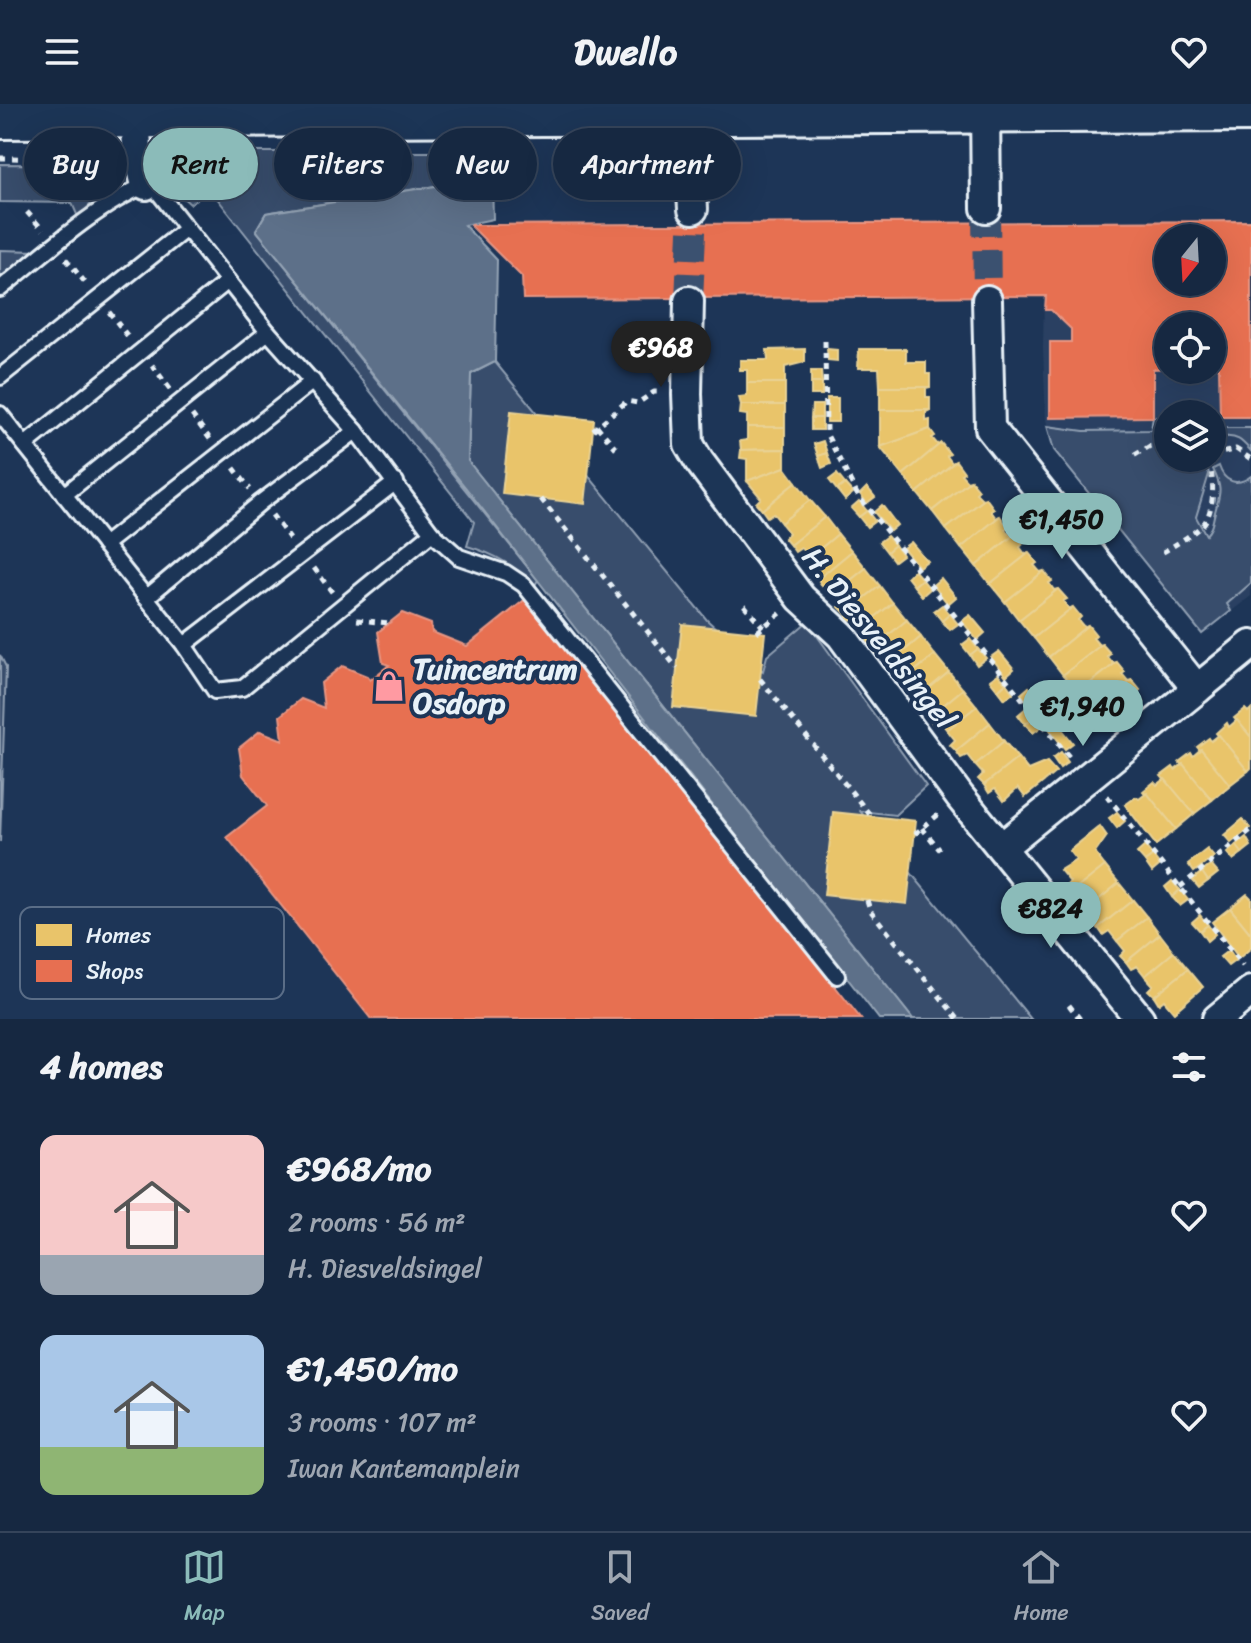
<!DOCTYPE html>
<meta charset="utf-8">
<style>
body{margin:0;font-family:Sriracha,sans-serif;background:#1f3048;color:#f1f3f6;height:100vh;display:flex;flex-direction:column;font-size:30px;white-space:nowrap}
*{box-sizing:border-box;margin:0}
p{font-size:26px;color:#9ea6b1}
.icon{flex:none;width:44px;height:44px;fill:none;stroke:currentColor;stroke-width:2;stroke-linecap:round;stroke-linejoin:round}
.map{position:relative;height:915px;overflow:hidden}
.sheet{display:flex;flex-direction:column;background:#162841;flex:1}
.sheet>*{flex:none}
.guide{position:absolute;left:24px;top:24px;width:800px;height:72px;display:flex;gap:16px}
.needle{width:52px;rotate:198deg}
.tools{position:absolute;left:1154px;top:120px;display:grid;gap:16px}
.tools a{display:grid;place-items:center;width:72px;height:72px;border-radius:50%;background:#162841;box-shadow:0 8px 32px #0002,0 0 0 2px #35445a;font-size:40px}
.price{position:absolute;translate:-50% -68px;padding:0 18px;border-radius:28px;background:#8bbbb9;color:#111;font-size:26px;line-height:52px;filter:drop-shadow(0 2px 4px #0008)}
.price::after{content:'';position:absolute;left:50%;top:48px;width:24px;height:18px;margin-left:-12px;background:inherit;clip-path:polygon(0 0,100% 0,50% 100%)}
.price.current{background:#222;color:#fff}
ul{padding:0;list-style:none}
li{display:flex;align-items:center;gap:24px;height:200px;padding:0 40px}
li span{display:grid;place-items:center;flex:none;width:224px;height:160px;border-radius:16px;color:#555}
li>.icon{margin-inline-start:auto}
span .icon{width:96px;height:96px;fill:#fffc;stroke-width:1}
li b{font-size:34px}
h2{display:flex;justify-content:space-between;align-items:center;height:96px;padding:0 40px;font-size:34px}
.tag{padding:0 28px;border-radius:36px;background:#162841;box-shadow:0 8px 32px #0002,0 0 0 2px #35445a;font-size:28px;line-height:72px}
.tag.current{background:#8bbbb9;color:#111}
header{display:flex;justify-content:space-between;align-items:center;height:104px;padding:0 40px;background:#162841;font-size:36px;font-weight:800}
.dock{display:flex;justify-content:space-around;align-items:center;height:112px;border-top:2px solid #35445a;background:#162841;font-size:22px;color:#9ea6b1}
.dock a{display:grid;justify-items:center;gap:4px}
.dock .current{color:#8bbbb9}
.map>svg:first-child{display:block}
.built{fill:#2a4162;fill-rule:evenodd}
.green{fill:#374d6c;stroke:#909fb2;stroke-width:2}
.water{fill:#5d7089;stroke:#95a4b5;stroke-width:2}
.homes{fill:#e9c46a;stroke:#e9d295;stroke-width:2}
.shops{fill:#e76f51;stroke:#e79683;stroke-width:2;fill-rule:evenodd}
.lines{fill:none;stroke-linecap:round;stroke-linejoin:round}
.minor-tunnel{stroke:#3b516f;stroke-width:28;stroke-dasharray:28 14;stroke-linecap:butt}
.service-casing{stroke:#e8f1f8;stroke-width:20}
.minor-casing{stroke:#e8f1f8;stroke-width:34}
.secondary-casing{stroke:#e8f1f8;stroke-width:44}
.path{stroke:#e8f1f8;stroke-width:5;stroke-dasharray:6 6;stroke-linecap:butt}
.service{stroke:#1d3557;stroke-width:14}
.minor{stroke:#1d3557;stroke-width:28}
.secondary{stroke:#1d3557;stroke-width:38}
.labels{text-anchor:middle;stroke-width:8;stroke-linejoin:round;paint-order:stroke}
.street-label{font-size:30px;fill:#e8f1f8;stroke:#1d3557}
.poi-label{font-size:30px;font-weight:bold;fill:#e8f1f8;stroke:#1d3557;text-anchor:start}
.key{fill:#1d3557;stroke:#5a6d87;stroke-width:2}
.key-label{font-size:22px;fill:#e8f1f8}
</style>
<header><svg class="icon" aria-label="menu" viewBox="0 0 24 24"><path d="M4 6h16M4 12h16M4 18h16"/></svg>Dwello<svg class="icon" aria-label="heart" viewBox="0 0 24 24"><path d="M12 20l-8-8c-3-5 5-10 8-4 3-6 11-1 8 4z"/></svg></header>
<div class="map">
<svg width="1251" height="915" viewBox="0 0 1251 915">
<rect width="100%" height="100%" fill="#1d3557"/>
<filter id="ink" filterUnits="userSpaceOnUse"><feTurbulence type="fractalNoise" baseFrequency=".0125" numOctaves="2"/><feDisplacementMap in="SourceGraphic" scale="16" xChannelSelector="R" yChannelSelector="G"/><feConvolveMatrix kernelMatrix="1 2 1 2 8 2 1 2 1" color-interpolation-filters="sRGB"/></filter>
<g filter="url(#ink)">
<path class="built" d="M1251,193V492L1202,530L1054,346L1046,316L1043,244L1044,194ZM1168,222H1212V266H1168ZM1168,310H1212V354H1168Z"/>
<g class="green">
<path d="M240,48H492V73L266,109L256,126L538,476L535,481C513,461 495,450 467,442L474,418L212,88L200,92L190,100L172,84L169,57Z"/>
<path d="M0,60L117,61L118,73L78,113L72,99L0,98Z"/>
<path d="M0,146L35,147L0,175Z"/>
<path d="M495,258L707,516L763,567L767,552L807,518L926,682L895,711L860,707L1031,915H913L468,357L471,270Z"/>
<path d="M1212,310H1220V324H1251V347C1242,337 1237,331 1223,333L1215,346L1212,344Z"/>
<path d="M1153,313H1168V354H1205L1209,370L1196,413L1206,431C1212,424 1212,421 1214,412C1219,390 1224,388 1213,365L1219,362C1224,378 1237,383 1251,372V479L1227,500L1231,507L1202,530L1054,346L1047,322L1084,327L1151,326Z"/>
<path d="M0,551L6,563L0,738Z"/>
</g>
<path class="water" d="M492,73L493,115L464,121L497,156L495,258L471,270L468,357L913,915H879L466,384L256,126L266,109Z"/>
<g class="homes">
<path d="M805,245V258L785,263V279H747V266H740V256H768L767,246Z"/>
<path d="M827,245L837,246V257L828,256Z"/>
<path d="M859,245H906V258H926V270H930V283H880L879,264H858Z"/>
<path d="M811,267H821L822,279H811Z"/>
<path d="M747,279H785V301H741L739,293L747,292Z"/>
<rect x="811" y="279" width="11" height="12"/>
<path d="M880,283H930L926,284V293H930V306H880Z"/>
<rect x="827" y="294" width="11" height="24"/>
<path d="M741,301H785V323H747V311L740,310Z"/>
<path d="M812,301H822V314H811Z"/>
<path d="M880,306H930L926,308V317L930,316V325L880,343Z"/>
<path d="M511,307L594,316L585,400L502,390Z"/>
<rect x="811" y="314" width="11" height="12"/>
<path d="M747,323H785V345L741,346L740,337L747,336Z"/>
<path d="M930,325L935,332L932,334L938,341L941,339L903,371L880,343Z"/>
<path d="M823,337L827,349L818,352L814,340Z"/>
<path d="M941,339L950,350L947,352L952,359L956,357L917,389L903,371Z"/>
<path d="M785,345V363L747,377V355L740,354L741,346Z"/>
<path d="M827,349L831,360L822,364L818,352Z"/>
<path d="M956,357L964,368L961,370L967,377L971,376L932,407L917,389Z"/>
<path d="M785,363L796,378L762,406L756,399L761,394L747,377Z"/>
<path d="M837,370L845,380L837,386L829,376Z"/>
<path d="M971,376L979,386L976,389L982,395L986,394L946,425L932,407Z"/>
<path d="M796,378L810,396L781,419L773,409L767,413L762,406Z"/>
<path d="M845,380L853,389L845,396L837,386Z"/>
<path d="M867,383L875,393L867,399L860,390Z"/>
<path d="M986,394L994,405L991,407L996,414L1000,412L961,444L946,425Z"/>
<path d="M810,396L825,413L790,441L784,434L789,429L781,419Z"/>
<path d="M859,397L867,407L859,413L851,404Z"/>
<path d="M882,401L897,421L890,427L874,408Z"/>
<path d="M867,407L875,417L867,423L859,413Z"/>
<path d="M1000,412L1008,423L1005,425L1011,432L1015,430L976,462L961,444Z"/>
<path d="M825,413L838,430L809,454L801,444L795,448L790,441Z"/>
<path d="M838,430L852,447L818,475L812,469L817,464L809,454Z"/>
<path d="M1015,430L1023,440L1020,443L1025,450L1029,449L990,480L976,462Z"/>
<path d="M887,432L895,441L887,448L879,438Z"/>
<path d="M911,438L927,457L919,463L903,444Z"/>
<path d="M895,441L902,451L894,457L887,448Z"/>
<path d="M852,447L866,464L836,488L828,478L822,482L818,475Z"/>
<path d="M1029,449L1037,459L1034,461L1040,468L1044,467L1005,498L990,480Z"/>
<path d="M866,464L880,482L845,509L839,503L844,498L836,488Z"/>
<path d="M914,466L922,475L914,482L907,473Z"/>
<path d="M1044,467L1052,477L1049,479L1054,486L1058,485L1019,516L1005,498Z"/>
<path d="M941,474L956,493L948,500L933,481Z"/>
<path d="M922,475L930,485L922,492L914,482Z"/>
<path d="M880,482L893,499L864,522L856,513L850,516L845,509Z"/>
<path d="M1058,485L1067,495L1063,497L1069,505L1073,503L1034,534L1019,516Z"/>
<path d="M893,499L907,516L873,544L867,537L872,533L864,522Z"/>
<path d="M942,501L950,510L942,517L934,507Z"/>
<path d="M1073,503L1081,513L1078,516L1084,523L1088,521L1049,553L1034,534Z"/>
<path d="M950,510L958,520L950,526L942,517Z"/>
<path d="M970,511L985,529L977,536L962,517Z"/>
<path d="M907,516L921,533L892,557L883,547L878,551L873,544Z"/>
<path d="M682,520L765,529L756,612L673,603Z"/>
<path d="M1088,521L1096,531L1093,534L1099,541L1102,540L1063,571L1049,553Z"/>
<path d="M921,533L935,551L901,578L895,572L900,567L892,557Z"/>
<path d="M970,535L978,545L970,551L962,541Z"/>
<path d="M1102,540L1111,550L1107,552L1113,559L1117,558L1078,589L1063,571Z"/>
<path d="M978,545L986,554L977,561L970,551Z"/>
<path d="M999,547L1014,565L1006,572L991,553Z"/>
<path d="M935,551L949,568L920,592L912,582L906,586L901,578Z"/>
<path d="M1117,558L1125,568L1122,570L1128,577L1132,576L1092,607L1078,589Z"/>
<path d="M949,568L963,585L929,613L923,606L927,602L920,592Z"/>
<path d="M998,570L1006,579L998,586L990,576Z"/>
<path d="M1132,576L1140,586L1137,589L1144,598L1108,626L1092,607Z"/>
<path d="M1006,579L1013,589L1005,595L998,586Z"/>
<path d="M1029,583L1044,602L1036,609L1021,590Z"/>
<path d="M963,585L977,602L947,626L939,616L933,620L929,613Z"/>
<path d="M977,602L990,619L956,647L950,641L955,636L947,626Z"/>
<path d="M1026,604L1033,614L1025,620L1018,611Z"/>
<path d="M1245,605L1248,608L1251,605V633L1234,614Z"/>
<path d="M1033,614L1041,623L1033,629L1025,620Z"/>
<path d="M1237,616L1251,633V664L1248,667L1216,629L1227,619L1229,623Z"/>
<path d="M990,619L1004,637L975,661L967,651L961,654L956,647Z"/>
<path d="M1058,620L1073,639L1065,645L1050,626Z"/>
<path d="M1219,631L1248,667L1230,681L1197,643L1209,634L1211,637Z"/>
<path d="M1004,637L1018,654L984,681L978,675L983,670L975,661Z"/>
<path d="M1201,645L1230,681L1212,696L1179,658L1191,649L1193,652Z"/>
<path d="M1061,648L1068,658L1060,664L1053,654Z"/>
<path d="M1018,654L1028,666L1047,658L1056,668L1025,693L1018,684L1004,697L995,685L989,689L984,681Z"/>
<path d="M1183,660L1212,696L1194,710L1161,672L1173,663L1175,666Z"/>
<path d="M1165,675L1194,710L1176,725L1143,687L1154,678L1157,681Z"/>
<path d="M1147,689L1176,725L1156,741L1125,701L1136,693L1139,695Z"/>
<path d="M833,708L916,717L907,800L824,791Z"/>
<path d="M1117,708L1125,717L1117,724L1109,714Z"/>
<path d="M1243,715L1250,724L1231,739L1224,731Z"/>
<path d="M1100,722L1107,732L1095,749L1105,762L1071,789L1065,783L1070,778L1060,766L1076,756L1069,747Z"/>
<path d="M1246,733L1251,742L1242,749L1236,741Z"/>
<path d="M1236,741L1242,749L1233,756L1227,749Z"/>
<path d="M1145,742L1153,752L1145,758L1137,749Z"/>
<path d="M1207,745L1214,753L1194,768L1188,760Z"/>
<path d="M1153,752L1160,761L1152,768L1145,758Z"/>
<path d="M1211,761L1218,769L1208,777L1202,768Z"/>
<path d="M1105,762L1119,779L1090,803L1082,793L1075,797L1071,789Z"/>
<path d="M1202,768L1208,777L1199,784L1192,776Z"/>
<path d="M1172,777L1180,786L1172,793L1165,783Z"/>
<path d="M1119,779L1133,796L1098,824L1092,818L1097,813L1090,803Z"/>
<path d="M1180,786L1188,796L1180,802L1172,793Z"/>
<path d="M1247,790L1251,794V830L1230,804Z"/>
<path d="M1133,796L1147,813L1117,837L1109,827L1103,831L1098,824Z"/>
<path d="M1230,804L1251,830V844L1239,854L1212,818Z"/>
<path d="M1200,811L1208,821L1200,827L1192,818Z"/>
<path d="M1147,813L1160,830L1126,858L1120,852L1125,847L1117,837Z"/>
<path d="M1208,821L1215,830L1207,837L1200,827Z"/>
<path d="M1160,830L1174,848L1145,872L1137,862L1131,865L1126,858Z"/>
<path d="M1229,846L1236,856L1228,862L1220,853Z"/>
<path d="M1174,848L1188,865L1154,892L1148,886L1153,881L1145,872Z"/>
<path d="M1188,865L1203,883L1174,908L1164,896L1159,900L1154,892Z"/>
</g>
<g class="shops">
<path d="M1251,117V313H1220L1219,264H1212V222H1168V264L1153,265V313L1050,314V238H1071V225L1051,206H1045L1046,192L523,195L522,173L470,121ZM1168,134H1212V178H1168Z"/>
<path d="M527,494L861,915H371L227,733L267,702L243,671L239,644L260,627L283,636L280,612L301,595L324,604L321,579L342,562L367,572L370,576L389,561L383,559L378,528L402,509L431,520L432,528L467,542Z"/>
</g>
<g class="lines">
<g class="minor-tunnel">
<path d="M986,104L987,196"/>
<path d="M689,197L693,105"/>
</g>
<defs>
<g id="service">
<path d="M690,14L691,70"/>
<path d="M0,185C43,151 95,102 146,81L158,88L268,228L356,327L432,429L242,584L215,587L184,541L0,310"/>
<path d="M0,273L186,125"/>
<path d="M25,341L228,177"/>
<path d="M64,391L268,228"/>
<path d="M432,429L459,453L506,469L524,481L837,872"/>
<path d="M104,441L313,277"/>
<path d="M146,494L261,398L356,327"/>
<path d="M184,541L396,378"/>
</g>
<g id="minor">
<path d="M135,0L137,46L146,81"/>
<path d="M985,0L986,104"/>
<path d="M691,70L693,105"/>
<path d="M987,196L990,324L1197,585L1251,541"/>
<path d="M689,197L687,290L689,340L699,357L801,494L841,531L960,693L1140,915"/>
<path d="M1002,743L1197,585"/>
<path d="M1217,915L1251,887"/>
</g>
<path id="secondary" d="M0,15L1251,8"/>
</defs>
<use href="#service" class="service-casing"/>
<use href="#minor" class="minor-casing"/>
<use href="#secondary" class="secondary-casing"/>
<g class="path">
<path d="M500,44V69L518,68"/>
<path d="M167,52L201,49"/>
<path d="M0,54L113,55"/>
<path d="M27,108L43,126"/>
<path d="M66,155L88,182"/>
<path d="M109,208L130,235"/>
<path d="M825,237L826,329L858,392L1070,654"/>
<path d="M152,261L170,285"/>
<path d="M192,311L210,335"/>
<path d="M597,322L616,344"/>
<path d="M593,326L627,297L638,299L654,288H662"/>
<path d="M1212,349L1218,350L1236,345L1251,355"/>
<path d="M1135,351L1150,342L1168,340"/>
<path d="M234,364L250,385"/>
<path d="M541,395L677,564"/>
<path d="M272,411L290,435"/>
<path d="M1163,448C1172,443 1201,425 1205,418C1216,400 1213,373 1209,354"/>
<path d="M314,464L332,488"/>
<path d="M744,501L763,523"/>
<path d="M357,516L389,519"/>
<path d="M757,528L781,509"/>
<path d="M760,575L871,712"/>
<path d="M1107,692L1243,862"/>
<path d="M922,724L940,746"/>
<path d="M915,730L939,710"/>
<path d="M1180,783L1251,726"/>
<path d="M867,796L870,806L958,915"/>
<path d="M1069,901L1080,915"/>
</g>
<use href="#service" class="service"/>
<use href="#minor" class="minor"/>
<use href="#secondary" class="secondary"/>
</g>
</g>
<defs>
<symbol id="shop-bare" viewBox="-9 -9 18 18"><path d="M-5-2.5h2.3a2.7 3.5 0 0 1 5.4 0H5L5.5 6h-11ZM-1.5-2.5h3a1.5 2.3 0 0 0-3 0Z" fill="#ff9aa2" stroke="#1d3557" stroke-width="2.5" paint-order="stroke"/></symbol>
</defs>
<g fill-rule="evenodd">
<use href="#shop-bare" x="367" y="560" width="44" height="44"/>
</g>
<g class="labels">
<g class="street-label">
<text transform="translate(879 534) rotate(51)" y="10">H. Diesveldsingel</text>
</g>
<g class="poi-label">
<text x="413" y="575">Tuincentrum<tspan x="413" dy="34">Osdorp</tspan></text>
</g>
</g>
<rect x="20" y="803" width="264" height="92" rx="12" class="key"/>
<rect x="36" y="820" width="36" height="22" fill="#e9c46a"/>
<rect x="36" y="856" width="36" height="22" fill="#e76f51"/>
<g class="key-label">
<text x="86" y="839">Homes</text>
<text x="86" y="875">Shops</text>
</g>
</svg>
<div class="tools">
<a><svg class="needle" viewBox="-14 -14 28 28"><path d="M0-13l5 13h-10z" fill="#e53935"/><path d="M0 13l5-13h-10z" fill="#9ea6b1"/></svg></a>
<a><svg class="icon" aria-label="locate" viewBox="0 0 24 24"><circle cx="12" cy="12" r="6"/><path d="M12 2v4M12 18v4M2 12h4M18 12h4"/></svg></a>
<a><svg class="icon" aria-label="layers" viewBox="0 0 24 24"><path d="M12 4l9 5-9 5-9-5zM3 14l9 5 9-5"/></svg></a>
</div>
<b class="price current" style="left:661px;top:285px">€968</b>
<b class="price" style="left:1062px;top:457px">€1,450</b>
<b class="price" style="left:1083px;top:644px">€1,940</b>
<b class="price" style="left:1051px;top:846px">€824</b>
<div class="guide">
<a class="tag">Buy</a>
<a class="tag current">Rent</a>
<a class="tag">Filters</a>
<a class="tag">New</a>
<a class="tag">Apartment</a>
</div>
</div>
<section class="sheet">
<h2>4 homes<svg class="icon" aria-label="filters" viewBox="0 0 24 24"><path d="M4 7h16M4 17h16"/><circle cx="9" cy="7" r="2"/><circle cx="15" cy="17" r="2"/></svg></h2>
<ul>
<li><span style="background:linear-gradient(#f6c9c9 75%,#9aa5b1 0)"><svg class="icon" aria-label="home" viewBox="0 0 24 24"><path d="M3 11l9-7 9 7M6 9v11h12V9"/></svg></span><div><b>€968/mo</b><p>2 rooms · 56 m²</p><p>H. Diesveldsingel</p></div><svg class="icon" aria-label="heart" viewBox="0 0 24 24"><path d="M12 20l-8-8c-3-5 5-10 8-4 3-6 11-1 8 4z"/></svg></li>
<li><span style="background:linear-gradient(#a9c7e8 70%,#8fb573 0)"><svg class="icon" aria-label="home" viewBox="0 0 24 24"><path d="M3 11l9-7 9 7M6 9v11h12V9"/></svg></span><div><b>€1,450/mo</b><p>3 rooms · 107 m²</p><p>Iwan Kantemanplein</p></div><svg class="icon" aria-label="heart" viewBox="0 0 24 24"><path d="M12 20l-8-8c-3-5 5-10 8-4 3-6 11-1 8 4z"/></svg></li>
</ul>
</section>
<nav class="dock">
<a class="current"><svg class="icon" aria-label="map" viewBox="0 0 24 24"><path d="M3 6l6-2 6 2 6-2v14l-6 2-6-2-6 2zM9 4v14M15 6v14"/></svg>Map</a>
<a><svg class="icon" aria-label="saved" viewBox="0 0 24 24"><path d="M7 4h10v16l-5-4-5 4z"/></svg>Saved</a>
<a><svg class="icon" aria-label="home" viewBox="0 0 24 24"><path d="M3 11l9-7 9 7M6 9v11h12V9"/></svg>Home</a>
</nav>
